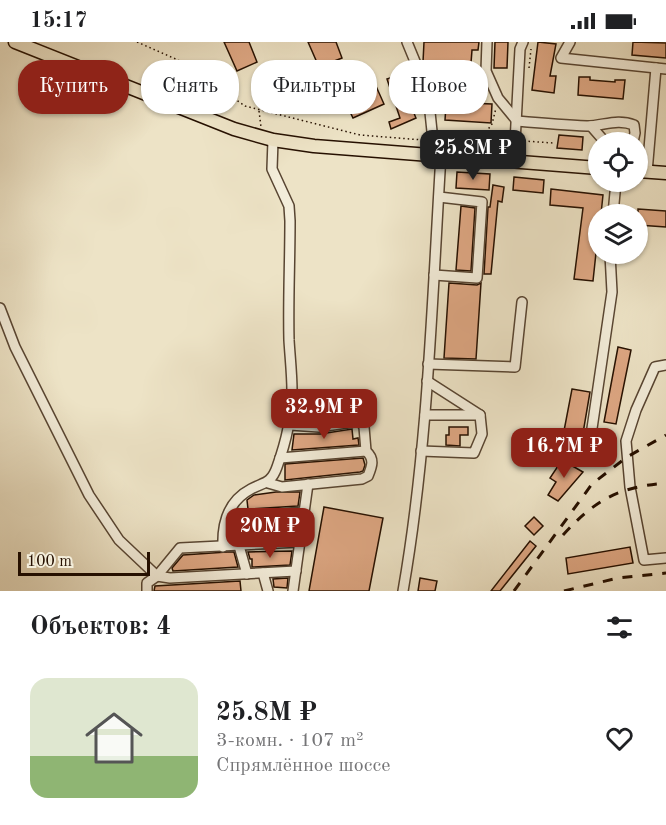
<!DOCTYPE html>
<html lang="ru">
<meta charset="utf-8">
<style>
body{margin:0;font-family:"Old Standard TT",serif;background:#f2f2f2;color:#202124;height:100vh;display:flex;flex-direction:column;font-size:22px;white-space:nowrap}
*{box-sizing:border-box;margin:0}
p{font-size:20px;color:#757577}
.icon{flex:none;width:33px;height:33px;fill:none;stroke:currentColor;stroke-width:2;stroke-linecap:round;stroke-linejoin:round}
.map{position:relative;height:549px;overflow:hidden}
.sheet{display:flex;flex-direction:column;background:#fff;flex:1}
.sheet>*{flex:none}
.banner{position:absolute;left:18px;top:18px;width:630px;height:54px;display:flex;gap:12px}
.fabs{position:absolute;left:588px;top:90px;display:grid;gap:12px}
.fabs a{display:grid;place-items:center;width:60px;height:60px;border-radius:50%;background:#fff;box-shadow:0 2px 4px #0004;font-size:30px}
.scale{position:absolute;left:18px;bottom:15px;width:132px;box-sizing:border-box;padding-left:6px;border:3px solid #261000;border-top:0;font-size:16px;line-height:21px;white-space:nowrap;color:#261000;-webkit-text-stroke:4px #f3edda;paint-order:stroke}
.price{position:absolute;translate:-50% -51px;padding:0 14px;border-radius:12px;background:#8f2418;color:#fff;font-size:20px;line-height:39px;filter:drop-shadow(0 2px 3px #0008)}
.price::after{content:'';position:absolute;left:50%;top:36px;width:18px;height:14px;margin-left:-9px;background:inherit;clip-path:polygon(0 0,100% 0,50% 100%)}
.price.current{background:#222;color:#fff}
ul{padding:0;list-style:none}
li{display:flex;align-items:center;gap:18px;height:150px;padding:0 30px}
li span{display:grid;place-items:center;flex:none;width:168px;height:120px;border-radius:18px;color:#555}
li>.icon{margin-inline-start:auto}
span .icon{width:72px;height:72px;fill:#fffc;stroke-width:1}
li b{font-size:26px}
h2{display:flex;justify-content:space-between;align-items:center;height:72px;padding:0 30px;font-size:26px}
.chip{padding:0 21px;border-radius:24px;background:#fff;box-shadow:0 2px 4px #0004;font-size:21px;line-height:54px}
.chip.current{background:#8f2418;color:#fff}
.status{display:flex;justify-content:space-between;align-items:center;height:42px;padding:0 30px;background:#fff;direction:ltr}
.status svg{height:16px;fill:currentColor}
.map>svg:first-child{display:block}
.building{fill:#dea783;stroke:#261000;stroke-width:1.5}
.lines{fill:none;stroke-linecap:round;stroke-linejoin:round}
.minor-casing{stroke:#584532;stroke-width:12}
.major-casing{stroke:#261000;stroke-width:15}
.path{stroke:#261000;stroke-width:1.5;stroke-dasharray:1.5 3;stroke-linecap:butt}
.minor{stroke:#f3edda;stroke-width:9}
.major{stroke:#ede3c6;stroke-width:12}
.rail{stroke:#261000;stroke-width:3;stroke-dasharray:10 10;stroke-linecap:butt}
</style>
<div class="status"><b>15:17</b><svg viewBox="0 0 49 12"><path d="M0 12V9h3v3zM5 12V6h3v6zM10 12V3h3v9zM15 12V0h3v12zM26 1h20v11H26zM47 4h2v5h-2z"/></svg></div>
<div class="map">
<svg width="666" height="549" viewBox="0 0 666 549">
<rect width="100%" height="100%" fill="#ede3c6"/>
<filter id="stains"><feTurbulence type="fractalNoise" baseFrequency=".00333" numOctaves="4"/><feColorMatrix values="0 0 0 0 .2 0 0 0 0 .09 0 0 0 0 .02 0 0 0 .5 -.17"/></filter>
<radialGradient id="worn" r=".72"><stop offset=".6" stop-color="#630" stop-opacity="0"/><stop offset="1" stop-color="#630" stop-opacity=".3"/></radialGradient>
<g class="building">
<path d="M224,0H249L257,20L237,29Z"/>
<path d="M308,0H336L342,16L319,25Z"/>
<path d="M424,0H479L478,8H472L468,61L492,62L491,81L445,78L447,49L450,50L452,32L427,30L423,20Z"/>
<path d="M495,0H508L507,26H494Z"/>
<path d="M538,0L556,2L550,34H556L554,51L532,48Z"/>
<path d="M633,0L666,1V16L632,13Z"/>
<path d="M403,32L411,55L409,59L416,76L391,87L389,80L400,76L387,37Z"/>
<path d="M371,33L384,62L353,76L339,47Z"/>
<path d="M306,35L324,61L311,70L293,44Z"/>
<path d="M579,35H590V38L615,40V38H625L623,57L578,53Z"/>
<path d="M559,93L583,95L582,108L557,106Z"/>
<path d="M457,130L490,132L489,148L456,146Z"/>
<path d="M514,135L544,138L543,151L513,148Z"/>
<path d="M493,143L504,145L502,160L498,159L491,232H484L488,165H490Z"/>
<path d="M551,147L603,153L601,172H598V192L593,239L574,237L583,166L550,163Z"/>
<path d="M461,164L475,166L471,229L456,228Z"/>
<path d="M638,167L666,169V185L638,183Z"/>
<path d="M449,241L477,243L481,241L476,317L444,316Z"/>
<path d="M618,305L631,308L616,382L604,380Z"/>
<path d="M572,347L590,350L582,397L563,394Z"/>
<path d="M449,385H468V393H460V404L446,403V393H449Z"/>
<path d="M352,387L353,397L358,396L359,403L292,408L294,392H320Z"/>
<path d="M363,416L365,423L363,429L360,430L285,438V422Z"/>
<path d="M562,418L583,430L558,459L548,453L556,440L550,436Z"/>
<path d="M276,450H300L298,464L248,467L247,458L254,453Z"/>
<path d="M324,465L383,476L369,549H309Z"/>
<path d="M534,475L543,484L534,493L525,484Z"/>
<path d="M294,478V492L230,497L232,482Z"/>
<path d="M530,499L536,504L500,549H491Z"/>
<path d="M630,505L633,521L568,532L566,516Z"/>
<path d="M292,509L290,523L252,525V517H250L248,510Z"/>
<path d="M227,510H234L238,525L173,529L172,526L183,513Z"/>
<path d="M288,536L287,546L274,545L273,537Z"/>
<path d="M420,536L437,539L435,549H418Z"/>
<path d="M240,539L241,549H154L155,544Z"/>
</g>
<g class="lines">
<defs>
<g id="minor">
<path d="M487,0L486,29L498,56L517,79C540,81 564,83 587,84C603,84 617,76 634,83L635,91L633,100"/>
<path d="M570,0L561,16L666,27"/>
<path d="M591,84L605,100"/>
<path d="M514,119L520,7L523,0"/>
<path d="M647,130L656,26"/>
<path d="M613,172L616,140"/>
<path d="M434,233L477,236L482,160L439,155"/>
<path d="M0,266L15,305L89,453L119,498L157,534L170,536L296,529"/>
<path d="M428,322L515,325L522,260"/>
<path d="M666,323L655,325L636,368L626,399L630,445L644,518L666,516"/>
<path d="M425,373H480"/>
<path d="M421,409L474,411L482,392L480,373L427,339"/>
<path d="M576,415L590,400L612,250L610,212"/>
<path d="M280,416L366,409"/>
<path d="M268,441L282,445L362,437L368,434C372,424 375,417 366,409L364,385L360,379L319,385L290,383"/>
<path d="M230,469L244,475L304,470"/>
<path d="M239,504L247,532"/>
<path d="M223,505C222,481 228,459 251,447C264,440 271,442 277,425C286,400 292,375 292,349C292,332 290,315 289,298C288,259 290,219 290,179L289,164L272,127L273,98"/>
<path d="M263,531L268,549"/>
<path d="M147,549V541L157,534L180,506L299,500"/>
<path d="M293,549L308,442"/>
<path d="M403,549C428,406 432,259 441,113L433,99L428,51L407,0"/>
</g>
<g id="major">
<path d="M15,0L234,87L273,98L314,104L598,126"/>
<path d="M638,129L666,131"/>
</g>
</defs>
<use href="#minor" class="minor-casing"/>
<use href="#major" class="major-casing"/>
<g class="path">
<path d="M137,0L178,18L245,64L360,93L423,98"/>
<path d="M529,26L531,7"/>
<path d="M259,69L261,85"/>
<path d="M524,99L553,101"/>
<path d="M445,100L502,103L506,100"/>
<path d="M478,101L492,82L496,66"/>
</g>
<use href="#minor" class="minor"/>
<use href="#major" class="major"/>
<g class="rail">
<path d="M563,493C595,458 618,445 666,441"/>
<path d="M514,549L592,442L627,415L666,393"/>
<path d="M564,549L618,536L666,531"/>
</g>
</g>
<rect width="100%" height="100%" filter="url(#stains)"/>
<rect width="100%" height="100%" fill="url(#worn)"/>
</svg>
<div class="fabs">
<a><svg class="icon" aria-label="locate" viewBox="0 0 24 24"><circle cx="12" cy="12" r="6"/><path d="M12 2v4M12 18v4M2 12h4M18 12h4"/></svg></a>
<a><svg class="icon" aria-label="layers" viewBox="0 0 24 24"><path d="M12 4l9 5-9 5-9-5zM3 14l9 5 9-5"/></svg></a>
</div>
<div class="scale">100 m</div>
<b class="price current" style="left:473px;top:139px">25.8M ₽</b>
<b class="price" style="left:324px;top:398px">32.9M ₽</b>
<b class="price" style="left:564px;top:437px">16.7M ₽</b>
<b class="price" style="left:270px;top:517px">20M ₽</b>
<div class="banner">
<a class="chip current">Купить</a>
<a class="chip">Снять</a>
<a class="chip">Фильтры</a>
<a class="chip">Новое</a>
</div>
</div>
<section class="sheet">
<h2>Объектов: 4<svg class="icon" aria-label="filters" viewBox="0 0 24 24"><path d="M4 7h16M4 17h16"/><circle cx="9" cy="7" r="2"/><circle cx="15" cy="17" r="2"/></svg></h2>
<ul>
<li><span style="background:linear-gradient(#dfe7d0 65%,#8fb573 0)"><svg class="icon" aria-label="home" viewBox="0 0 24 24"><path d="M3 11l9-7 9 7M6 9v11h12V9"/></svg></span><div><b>25.8M ₽</b><p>3-комн. · 107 m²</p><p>Спрямлённое шоссе</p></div><svg class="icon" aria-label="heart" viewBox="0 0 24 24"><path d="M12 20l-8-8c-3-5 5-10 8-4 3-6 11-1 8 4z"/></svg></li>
</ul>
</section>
